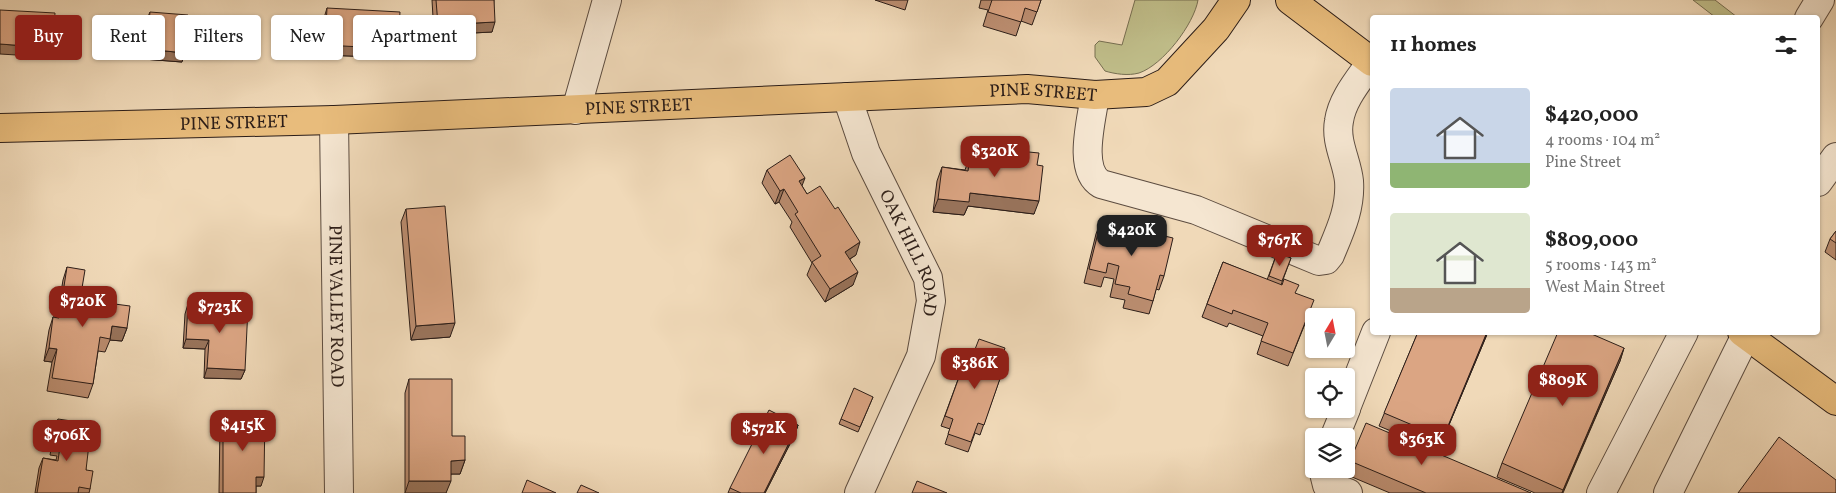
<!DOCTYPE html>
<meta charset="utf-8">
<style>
body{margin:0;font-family:Vollkorn,serif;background:#f2f2f2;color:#222;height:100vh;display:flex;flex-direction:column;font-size:19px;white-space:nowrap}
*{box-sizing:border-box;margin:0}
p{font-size:16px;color:#767676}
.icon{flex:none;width:28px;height:28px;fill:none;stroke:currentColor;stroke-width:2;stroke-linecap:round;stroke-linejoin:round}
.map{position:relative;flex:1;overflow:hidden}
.drawer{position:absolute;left:1370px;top:15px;width:450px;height:320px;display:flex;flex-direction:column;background:#fff;border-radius:5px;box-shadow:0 1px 4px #0004}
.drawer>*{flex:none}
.guide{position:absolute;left:15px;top:15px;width:475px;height:45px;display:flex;gap:10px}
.needle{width:32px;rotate:10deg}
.fabs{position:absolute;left:1305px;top:308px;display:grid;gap:10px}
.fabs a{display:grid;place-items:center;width:50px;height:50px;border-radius:5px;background:#fff;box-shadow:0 1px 4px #0004;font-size:25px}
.price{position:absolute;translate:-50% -42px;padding:0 11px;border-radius:10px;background:#8f2418;color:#fff;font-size:16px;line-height:32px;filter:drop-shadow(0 1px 2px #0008)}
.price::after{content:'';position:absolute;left:50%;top:30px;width:15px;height:11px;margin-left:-8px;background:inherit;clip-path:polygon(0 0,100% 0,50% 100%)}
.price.on{background:#222;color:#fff}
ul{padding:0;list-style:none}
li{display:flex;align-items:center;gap:15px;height:125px;padding:0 20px}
li span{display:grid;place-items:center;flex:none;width:140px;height:100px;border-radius:5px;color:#555}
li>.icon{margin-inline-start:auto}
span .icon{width:60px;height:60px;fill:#fffc;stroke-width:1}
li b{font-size:21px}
h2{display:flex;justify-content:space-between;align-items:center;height:60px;padding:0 20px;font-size:21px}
.tag{padding:0 18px;border-radius:5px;background:#fff;box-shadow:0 1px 4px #0004;font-size:18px;line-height:45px}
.tag.on{background:#8f2418;color:#fff}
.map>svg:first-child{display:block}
.green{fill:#c0be8a;stroke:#766e51}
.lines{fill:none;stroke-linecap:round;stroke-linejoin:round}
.minor-casing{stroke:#5c4c40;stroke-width:30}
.major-casing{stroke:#2b1d18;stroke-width:30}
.minor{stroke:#f5e6d1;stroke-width:28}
.major{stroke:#e8bc7c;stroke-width:28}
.wall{fill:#bc8e71;stroke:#2b1d18}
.shaded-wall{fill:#99745c;stroke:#2b1d18}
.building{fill:#dba583;stroke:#2b1d18}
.labels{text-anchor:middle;stroke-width:4;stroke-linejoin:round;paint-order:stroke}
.street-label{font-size:18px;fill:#2b1d18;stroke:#f5e6d1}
</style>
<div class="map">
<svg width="1836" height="493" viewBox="0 0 1836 493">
<rect width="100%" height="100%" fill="#f0d9b8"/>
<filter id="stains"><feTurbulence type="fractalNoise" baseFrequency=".004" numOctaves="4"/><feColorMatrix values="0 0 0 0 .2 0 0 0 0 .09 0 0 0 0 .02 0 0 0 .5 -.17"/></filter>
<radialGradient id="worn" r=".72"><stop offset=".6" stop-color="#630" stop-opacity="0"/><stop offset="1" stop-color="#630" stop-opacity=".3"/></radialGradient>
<g class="green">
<path d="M1135,0H1198C1194,24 1163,65 1139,73C1128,76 1115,74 1105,71L1095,57V45L1099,41L1122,45Z"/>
<path d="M1693,0H1715L1737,17H1715Z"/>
</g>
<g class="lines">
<defs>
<g id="minor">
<path d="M1809,18L1820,0"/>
<path d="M1095,95C1092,119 1077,170 1101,184L1196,210L1319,261L1326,260L1330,255C1340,231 1351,208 1349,181C1347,161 1335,142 1339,121C1342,99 1359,80 1372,61"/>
<path id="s1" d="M847,97L866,153L928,278L931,301L921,356L859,493"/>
<path d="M576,110L607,0"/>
<path id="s2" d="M334,120L339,493"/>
<path d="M1818,182L1836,157"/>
<path d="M1346,408L1376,332"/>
<path d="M1335,436L1346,409"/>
<path d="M1323,469L1327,485L1348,493"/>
<path d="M1601,493L1684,332"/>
<path d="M1668,493L1746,335"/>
</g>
<g id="major">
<path d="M1290,0L1372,62"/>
<path id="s3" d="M0,128L334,120L1027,89L1095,95L1146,92L1167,82L1216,29L1236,0"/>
<path d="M1742,332L1836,401"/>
</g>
</defs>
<use href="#minor" class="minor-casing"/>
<use href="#major" class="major-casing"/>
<use href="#minor" class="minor"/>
<use href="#major" class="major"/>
</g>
<g class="wall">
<path d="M432,0H494L492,32L434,35Z"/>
<path d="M875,0H908L905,10Z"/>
<path d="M981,0H1041L1032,25L1021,21L1016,36L983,26L988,10L979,8Z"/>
<path d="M327,8L398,44L395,53H379L377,57L322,55L324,18Z"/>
<path d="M150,12L182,62L143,59L146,21Z"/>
<path d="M1008,150L1037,165L1034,214L968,206L964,215L933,212L937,181L942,167L965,170L970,156L1004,160Z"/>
<path d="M767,170L802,186L807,194L856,255L850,259L853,285L825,302L807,275L812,263L790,227L792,222L779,202L775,204L762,183Z"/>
<path d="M406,209L450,337L411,340L401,222Z"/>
<path d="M1101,221L1164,276L1159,290L1156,289L1153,301L1149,314L1123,308L1125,300L1110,297L1114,279L1104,277L1101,287L1084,283L1096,234Z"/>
<path d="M1836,231V260L1825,252L1830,239Z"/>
<path d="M1277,253L1291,258L1281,285L1295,293L1309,314L1288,366L1257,354L1263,336L1229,323L1227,327L1202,317L1223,262L1267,280Z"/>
<path d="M67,267L82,288L107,303L127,328L122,341L110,340L105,352L98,351L93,384L88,398L47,391L52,362L44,361L49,330L53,317H57L63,280Z"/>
<path d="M188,304L245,370L241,379L204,378L205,349L183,348L185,314Z"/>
<path d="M1418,332H1488L1438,451L1379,426Z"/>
<path d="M1624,348L1620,361L1563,493H1535L1497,477L1502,463Z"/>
<path d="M967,355L1004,367L980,435L975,433L968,452L945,444L950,429L941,426Z"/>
<path d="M409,379L452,436L465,460L460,474H451L446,493H405V393Z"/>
<path d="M873,397L858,432L839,424L841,419Z"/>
<path d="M223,413L261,486H256V493H219L220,423Z"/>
<path d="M58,419L82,442L86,470L90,489L89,493H35L39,468L43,458L56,460L57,456L50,455L55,428Z"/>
<path d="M798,425L795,434L765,493H728L730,488Z"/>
<path d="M1350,461L1531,493H1390L1345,474Z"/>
</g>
<g class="shaded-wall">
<path d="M495,22L492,32L434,35L438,25Z"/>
<path d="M381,43L398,44L395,53H379L377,57L322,55L325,45Z"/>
<path d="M0,44L53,48L49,57L0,54Z"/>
<path d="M146,49L185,53L182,62L143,59Z"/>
<path d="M805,178L800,191L799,181Z"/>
<path d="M784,189L779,202L775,204L780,191Z"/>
<path d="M970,193L1039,201L1034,214L968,206L964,215L933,212L938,199Z"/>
<path d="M860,242L856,255L840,265L845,252Z"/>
<path d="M858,272L853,285L825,302L830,289Z"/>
<path d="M455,323L450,337L411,340L416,326Z"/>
<path d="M112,326L127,328L122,341L110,340Z"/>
<path d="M1487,332H1488L1438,451L1443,438Z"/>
<path d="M186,339L209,340L205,349L183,348Z"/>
<path d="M49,348L57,349L52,362L44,361Z"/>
<path d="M1624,348L1620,361L1562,493Z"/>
<path d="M207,368L245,370L241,379L204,378Z"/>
<path d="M798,425L795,434L765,493H764Z"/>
<path d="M465,460L460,474H446L451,461Z"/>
<path d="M256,477H264L261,486H252Z"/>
<path d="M409,481H451L446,493H405Z"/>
</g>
<g class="building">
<path d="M436,0H494L495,22L438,25Z"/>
<path d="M992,0H1041L1037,12L1025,8L1021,22L988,12Z"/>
<path d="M327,8L400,12L398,44L381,43L380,48L325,45Z"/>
<path d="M0,10L55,13L53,48L0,44Z"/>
<path d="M150,12L188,15L185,53L146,49Z"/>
<path d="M1008,150L1039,153L1037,165L1043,166L1039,201L970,193L969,202L938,199L942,167L968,171L970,156L1007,160Z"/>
<path d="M790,155L805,178L799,181L807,194L820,186L835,209L838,207L860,242L845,252L858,272L830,289L812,262L821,256L795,214L798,212L784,189L780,191L767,170Z"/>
<path d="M445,206L455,323L416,326L406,209Z"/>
<path d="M1101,221L1173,238L1164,276L1160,275L1153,301L1128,294L1130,287L1115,284L1119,266L1108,263L1106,273L1089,269Z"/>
<path d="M1836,231V243L1830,239Z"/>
<path d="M1277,253L1291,258L1282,281L1269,276Z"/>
<path d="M1223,262L1282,285L1284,279L1299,285L1295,293L1314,300L1293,353L1261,341L1268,323L1233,310L1232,314L1207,304Z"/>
<path d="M67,267L85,270L82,288L109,292L107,303L130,306L127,328L112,326L110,339L100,337L93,384L52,378L57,349L49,348L53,317L59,318Z"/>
<path d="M188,304L248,307L245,370L207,368L209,340L186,339Z"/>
<path d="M1418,332H1487L1443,438L1384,413Z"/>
<path d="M1558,332H1587L1624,348L1563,490L1502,463Z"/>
<path d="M979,339L1005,348L999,365L1004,367L984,425L978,423L971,442L948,434L953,419L945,416L967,355L972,357Z"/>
<path d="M409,379H452V436H465V460L451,461V481H409Z"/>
<path d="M854,388L873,397L860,427L841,419Z"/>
<path d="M769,410L798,425L764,493H741L730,488Z"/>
<path d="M223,413L265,414L264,477H256V493H223Z"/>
<path d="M58,419L85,423L82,442L89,444L86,470L93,471L90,489L79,487L78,493H37L43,458L58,461L60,446L54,445Z"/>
<path d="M1366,423L1531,493H1426L1350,461Z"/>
<path d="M1779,437L1836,480V493H1738Z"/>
<path d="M527,480L556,493H522Z"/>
<path d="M917,481L947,493H912Z"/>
<path d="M581,485L599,493H577Z"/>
</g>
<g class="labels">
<g class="street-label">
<text dy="6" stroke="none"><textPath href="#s3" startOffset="1044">PINE STREET</textPath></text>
<text dy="6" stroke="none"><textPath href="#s3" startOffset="639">PINE STREET</textPath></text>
<text dy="6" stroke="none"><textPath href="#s3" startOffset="234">PINE STREET</textPath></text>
<text dy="6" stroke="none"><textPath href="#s1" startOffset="169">OAK HILL ROAD</textPath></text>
<text dy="6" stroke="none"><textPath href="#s2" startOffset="186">PINE VALLEY ROAD</textPath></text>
</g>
</g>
<rect width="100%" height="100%" filter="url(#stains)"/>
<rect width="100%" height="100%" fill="url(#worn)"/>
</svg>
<div class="fabs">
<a><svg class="needle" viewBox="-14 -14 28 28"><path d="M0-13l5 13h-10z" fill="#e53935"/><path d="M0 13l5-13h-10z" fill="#767676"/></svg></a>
<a><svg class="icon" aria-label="locate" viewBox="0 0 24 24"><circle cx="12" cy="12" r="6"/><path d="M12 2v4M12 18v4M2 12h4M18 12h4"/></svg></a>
<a><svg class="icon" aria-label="layers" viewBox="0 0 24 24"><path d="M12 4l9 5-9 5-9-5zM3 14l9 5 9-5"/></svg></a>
</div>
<b class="price" style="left:995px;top:178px">$320K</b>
<b class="price on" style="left:1132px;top:257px">$420K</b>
<b class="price" style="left:1280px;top:267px">$767K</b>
<b class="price" style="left:83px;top:328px">$720K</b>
<b class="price" style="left:220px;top:334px">$723K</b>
<b class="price" style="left:975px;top:390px">$386K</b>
<b class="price" style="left:1563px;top:407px">$809K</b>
<b class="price" style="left:243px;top:452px">$415K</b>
<b class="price" style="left:764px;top:455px">$572K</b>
<b class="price" style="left:67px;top:462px">$706K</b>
<b class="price" style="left:1422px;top:466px">$363K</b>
<div class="guide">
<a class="tag on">Buy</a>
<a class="tag">Rent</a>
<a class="tag">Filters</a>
<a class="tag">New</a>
<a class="tag">Apartment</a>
</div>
<section class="drawer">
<h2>11 homes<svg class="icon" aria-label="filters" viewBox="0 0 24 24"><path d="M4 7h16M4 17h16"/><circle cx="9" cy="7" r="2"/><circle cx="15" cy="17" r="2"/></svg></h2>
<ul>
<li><span style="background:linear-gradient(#c9d6e8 75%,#8fb573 0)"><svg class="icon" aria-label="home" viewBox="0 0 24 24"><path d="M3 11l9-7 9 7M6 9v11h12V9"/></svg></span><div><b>$420,000</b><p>4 rooms · 104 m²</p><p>Pine Street</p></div></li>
<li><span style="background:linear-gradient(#dfe7d0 75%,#b9a48a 0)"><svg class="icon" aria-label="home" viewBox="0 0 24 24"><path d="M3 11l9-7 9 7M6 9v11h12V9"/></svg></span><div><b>$809,000</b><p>5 rooms · 143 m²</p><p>West Main Street</p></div></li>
</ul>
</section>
</div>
